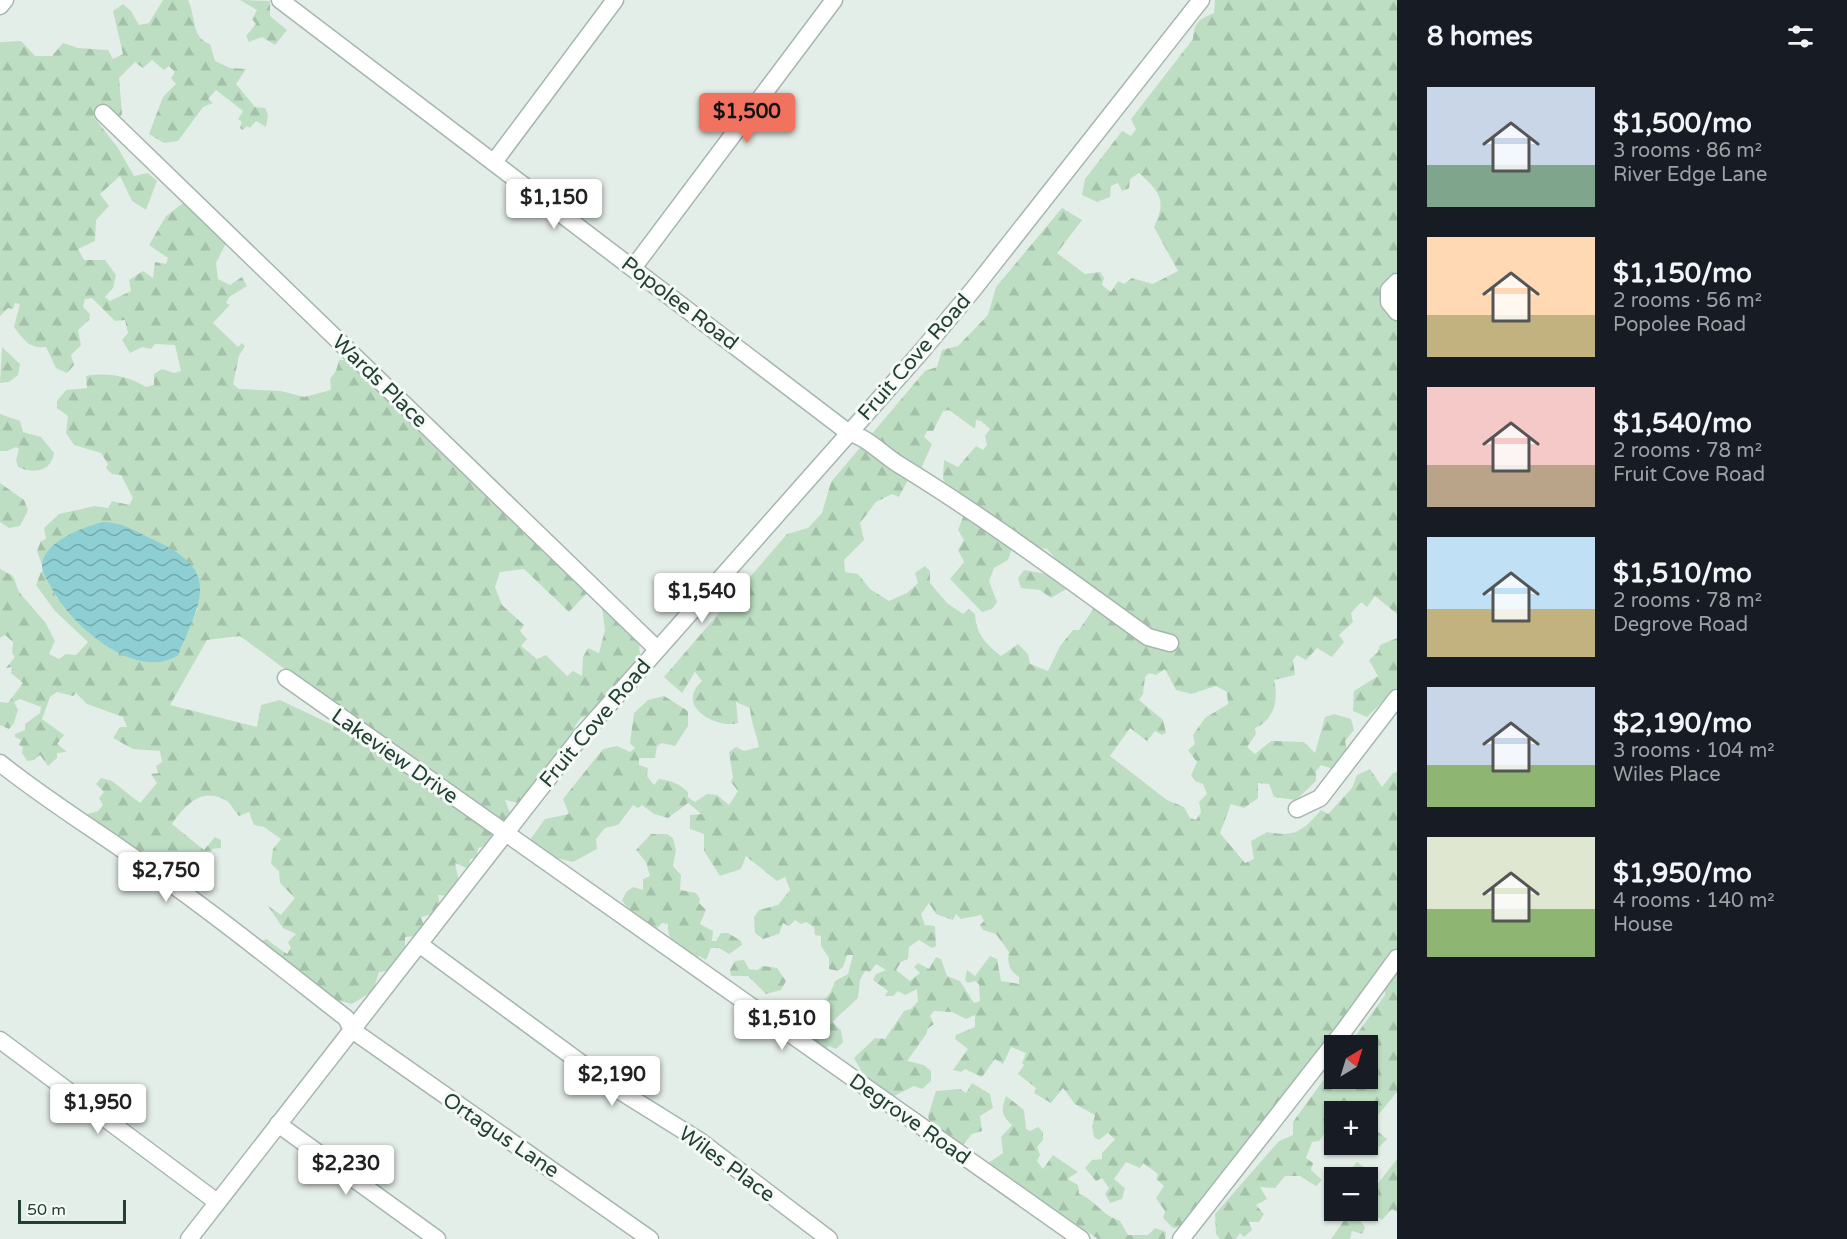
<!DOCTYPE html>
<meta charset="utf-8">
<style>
body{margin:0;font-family:"Varela Round",sans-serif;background:#20242c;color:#f1f3f6;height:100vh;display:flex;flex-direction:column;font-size:22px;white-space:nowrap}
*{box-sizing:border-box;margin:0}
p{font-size:20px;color:#9ea1a6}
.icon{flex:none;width:33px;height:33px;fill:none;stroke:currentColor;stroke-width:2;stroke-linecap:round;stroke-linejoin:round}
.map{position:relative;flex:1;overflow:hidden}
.side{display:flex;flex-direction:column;background:#171b24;width:450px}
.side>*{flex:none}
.needle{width:39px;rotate:38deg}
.controls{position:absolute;left:1324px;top:1035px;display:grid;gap:12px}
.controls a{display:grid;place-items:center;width:54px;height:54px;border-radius:0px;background:#171b24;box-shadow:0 2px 4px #0004;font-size:30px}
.scale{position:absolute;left:18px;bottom:15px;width:108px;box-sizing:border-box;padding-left:6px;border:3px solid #234035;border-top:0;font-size:16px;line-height:21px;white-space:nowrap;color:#234035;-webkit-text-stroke:4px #f5faf7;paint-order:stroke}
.price{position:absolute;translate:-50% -51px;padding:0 14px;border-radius:6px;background:#fff;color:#222;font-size:20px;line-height:39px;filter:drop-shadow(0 2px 3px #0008)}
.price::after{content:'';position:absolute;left:50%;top:36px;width:18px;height:14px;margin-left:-9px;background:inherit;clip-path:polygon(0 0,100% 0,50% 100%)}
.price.active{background:#f1725f;color:#111}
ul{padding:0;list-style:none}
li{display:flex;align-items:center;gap:18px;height:150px;padding:0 30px}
li span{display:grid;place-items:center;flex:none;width:168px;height:120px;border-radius:0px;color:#555}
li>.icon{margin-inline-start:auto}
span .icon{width:72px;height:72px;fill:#fffc;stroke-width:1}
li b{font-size:26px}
h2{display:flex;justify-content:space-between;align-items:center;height:72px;padding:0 30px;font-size:26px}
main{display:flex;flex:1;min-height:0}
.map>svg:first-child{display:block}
.forest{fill:url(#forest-firs);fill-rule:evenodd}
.water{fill:url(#water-waves)}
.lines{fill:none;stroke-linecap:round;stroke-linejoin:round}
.minor-casing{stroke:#a6b6af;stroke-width:19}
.minor{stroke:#fff;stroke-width:16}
.labels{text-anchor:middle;stroke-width:6;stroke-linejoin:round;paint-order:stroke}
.street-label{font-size:21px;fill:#234035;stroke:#f5faf7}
</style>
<main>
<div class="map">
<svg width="1397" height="1239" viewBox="0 0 1397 1239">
<defs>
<pattern id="forest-firs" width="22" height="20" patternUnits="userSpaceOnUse" patternTransform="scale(1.5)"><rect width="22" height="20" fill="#bedec3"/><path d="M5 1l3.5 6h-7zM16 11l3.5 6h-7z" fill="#a3c0a8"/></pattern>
<pattern id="water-waves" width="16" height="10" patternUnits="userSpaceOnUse" patternTransform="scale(1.5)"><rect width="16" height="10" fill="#8dcfd2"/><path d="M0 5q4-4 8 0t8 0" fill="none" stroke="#73a9ab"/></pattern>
</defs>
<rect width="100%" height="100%" fill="#e4eee8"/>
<g class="forest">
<path d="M163,0H188C196,16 191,38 210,44L215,61L230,68L246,69L236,84L255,107L265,108L268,115L266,127L256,121L250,128L247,126L243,130L240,128L242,122L238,119L243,111L216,90L208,99L213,103L203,107L178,141L164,143L149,134L163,97L176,84L171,78L175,72L169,66L164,70L152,60L143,68L135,62L119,78L122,114L117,121L102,109L93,116L118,148L134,176L148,173L157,181L146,210L132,201L120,176L100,194L109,206L96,220L95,241L78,249L84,260H105L116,275L113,288L105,297L110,301L131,291L129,280L143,271L153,278L155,262L166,264L168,258L149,245L166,216L183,203L226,243L216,263L218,279L230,285L242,277L247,286L229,297L226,303L230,305L213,323L238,347L242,343L245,346L239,356L233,384L239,389L281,391L304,397L331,390L330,379L336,371L339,360H347L587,593L569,612L524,569L500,572L495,587L502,605L524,625L520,631L527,639L521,646L537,659L546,655L567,676L573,671L582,676L583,657L588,648L599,653L605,630L602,607L639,641L640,656L590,714L581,718L575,726L576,731L519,803L505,800L511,816L498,827L240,636L207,640L170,705L257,727L261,705L280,700L364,740L495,834L486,846L478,848L477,858L470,859L469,869L455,863L459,881L447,896L438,895L440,905L433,914L421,917L424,926L416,936L405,937V950L391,970L379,972L373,991L352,1004L337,1000L260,942L266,939L287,954L291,948L288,942L296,934L283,928L268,906L281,915L295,898L280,883L279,871L271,864L273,849L281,839L264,827L254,825L249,812L239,816C235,812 231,804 227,801C202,786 185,805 172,824L204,850L215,837L221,840V848L212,849L205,864L187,887L87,814L98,811L103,805L99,798L104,792L96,784L101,778L112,781L140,803L157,783L151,774L159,773L156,766L162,762L160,751L133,749L113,738L120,727H127L123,717L87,704L76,693L73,696L57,692L50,697L42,719L64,735L57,744L67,752L57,753V758L48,766L40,755L34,760L27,761L22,753L23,747L19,745L21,740L15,737V734L25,730V724L40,713L41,707L20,699L14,702L18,710L14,723L9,729L0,725V702L8,703L23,683L11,673L12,667L6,668L15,657L12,653L13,642L5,635L0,638V569L13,576L19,592L45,622L55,641L49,654L59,659L66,654L76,655L88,642L55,611L36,585L41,572L43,571L57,598L160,662L178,656L198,608L44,559L42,565L37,551L41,541L46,539L44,528L59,514L95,506L108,508L112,501L129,505L133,498L121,475L112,474L106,468L108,464L101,453L74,445L66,433L68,416L57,408V401L66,390L87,388L86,376C106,372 129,376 146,387L154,385V374L162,369L174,373L181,371L175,345L155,344L151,349L142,347L130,353L122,340L128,333L125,320L115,321L92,298L85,299L83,307L90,314L89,320L78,330L81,345L71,355L74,365L67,373L56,368L46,347C29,349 24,340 14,327L20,304L15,303L13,309L8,308L0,316V42L21,41L35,56H52L63,43L78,48L108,50L113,59L123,54L113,11L123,4L131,11L139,25L149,23Z"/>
<path d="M240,0L270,1V16L287,30L275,45L262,37L249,42L246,36L256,24L252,19L257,10Z"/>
<path d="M1215,0H1397V614L1375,596L1367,607L1361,602L1351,613L1353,622L1339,635L1344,642L1332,657L1317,648L1306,660L1297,655L1293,660L1295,675L1274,680C1279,700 1274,720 1255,728L1256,734L1247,747L1255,754L1271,741L1304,742L1315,753L1325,717L1334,714L1351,719L1354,730L1345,741L1347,751L1333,769L1321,765L1316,771V781L1296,800L1274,797L1269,784L1258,783V798L1244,808L1231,804L1220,833L1245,863L1254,859L1251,841L1267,832C1295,838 1304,830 1321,810L1328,814L1352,788L1357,775L1370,769L1382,787L1393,773L1397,772V948L1183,1227L1173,1228L1163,1218L1165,1211L1156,1198L1164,1186L1156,1179L1158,1174L1143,1163L1140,1168L1126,1162L1114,1179L1125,1188L1122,1199L1110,1203L1105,1194L1109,1188L1102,1178L1096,1181L1085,1168L1092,1160L1102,1159V1153L1115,1139L1108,1133L1099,1140L1094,1137L1092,1127L1095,1115L1075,1104L1063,1088L1051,1103L1034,1093L1036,1088L1018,1074L1024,1065L1022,1063L1026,1053L1011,1047L1003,1064L995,1059L982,1077L965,1069L961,1072L953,1070L968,1049L955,1039L956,1035L975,1027V1015L966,1019L952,1012L934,1011L930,1016L934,1024L927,1029V1033L907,1061L924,1065L931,1071V1081L922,1089L914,1086L892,1097L866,1079L854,1058L875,1038L885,1039L904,1011L911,1009L918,1001L917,989L905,995L898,991L893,996H885L888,991L873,980L876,974L886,970L876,964L870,972L865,971L860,980L858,998L832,1022L841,1030L843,1042L836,1049L829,1046L825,1049L798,1031L804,1017L801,1014L803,1007C822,1004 829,999 835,981L848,974L853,955H847L843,967L838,971L829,969V958L821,946V936L815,935L814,927L806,922L801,924L795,920L789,926L783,923L779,934L763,939L755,933L754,917L759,910L778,905L790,890L785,877L777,881L746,856L741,869L720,876L704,851V834L690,829V815L702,814L688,803L668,818L654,814L642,805L638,808L633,805L618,825L605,828L596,839L597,849L573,862L548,856L529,841L545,819L569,814L563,799L603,749L617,746L630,752L635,748L630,743L634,713L648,700L664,696L688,711V726L675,746L662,743L657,746L655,758H639V765L648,768L647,776L654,785L659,779C671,781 679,783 688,792V797L695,802L707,794L717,795L729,805L738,791L731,782L733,777L729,752L736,747L744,751L759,747C756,732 751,723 750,708L736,702L738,723C720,729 673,708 702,681L695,672L682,693L664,677L787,534L808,528L822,513L831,482L925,371L937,367L942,350L958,346L988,315L996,287L1062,208L1082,220L1057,253L1085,274L1100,272L1104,278L1102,285L1111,292L1118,281L1124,284L1132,278L1153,284L1178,271L1154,227C1167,200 1160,192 1139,173L1130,179L1129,188L1122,191L1118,183L1111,186L1110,197L1097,202L1082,195L1085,179L1122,131L1131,136L1136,129L1131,119L1193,39C1194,22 1199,19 1214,13ZM949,410L975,429L976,420L981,421L990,429L985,436L987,445L983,450L976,446L958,467L944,460L943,479L965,512L958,530L964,540L958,550L964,562L950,579L982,612L992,609L997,602L989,581L994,568L1008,560L1013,545L1047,549L1058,561L1046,574L1024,570L1018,578L1021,588L1040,590L1051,598L1068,588L1094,608L1079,630H1073L1060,646L1048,671L1030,664L1028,654L1018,644L1001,656C986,644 976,634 975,614L969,609L963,614L947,603L930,583V571L925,566L915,573L918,583L907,593L889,601L870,589L858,574L845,572L844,560L864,540L860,523L876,502L892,494L899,497L909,478L920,471L932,444L924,437L927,431H933L943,411ZM1165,669L1176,690L1191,694L1216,686L1227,692L1228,704L1205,718L1193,735L1195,744L1188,750L1197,762L1191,775L1195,781L1203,784L1207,794L1199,802L1201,812L1196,820L1190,818L1184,807L1167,800L1110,756L1130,728L1147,741L1155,731L1162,735L1166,733L1163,720L1139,700L1143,694L1145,677L1149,673L1156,675ZM929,903L936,914L953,920L956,914L961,919L981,915L984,921L980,925L983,930L996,934L1009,952C1007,962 1009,971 1019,977V984L1001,981L997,959L990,956L975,976L967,970L965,980L968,983L975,981L979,984L980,1001L974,1003L960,981L947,976L941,959L936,957L929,969L918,963L914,967L920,973L910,981L896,970L901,962L908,959L909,947L919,940L932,948L936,946L935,926L925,925L921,914Z"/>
<path d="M2,347L20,364L18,375L9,382L0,383Z"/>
<path d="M0,414L20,421L23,432L41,437L54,453C51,472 33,474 18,467L16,460L19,449L16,447L7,451H0Z"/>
<path d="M0,483L24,500L28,510L20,526L9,528L0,522Z"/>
<path d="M1397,638V687L1367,717L1353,711L1354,691L1378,676L1369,660L1378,652L1380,645Z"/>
<path d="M651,834H667L673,838L676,850L673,866L681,875L680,890L696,893L700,899L699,903L706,910L700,924L713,931L712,941H716L721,933H728L741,941L742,945L729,954L719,948H711L706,960L699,956L695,959C683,950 666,941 668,924L662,923L655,930L635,916L622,901L626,892L633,887L643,890V879L650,876L646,862L636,850Z"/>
<path d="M744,960L749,969L757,970L763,966L777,968L786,981L781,990L766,994L748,976H731L730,970L735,961Z"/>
<path d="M1397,968V1092L1370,1125L1387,1139L1379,1147L1368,1143V1112H1335V1119L1319,1141L1312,1142L1306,1158L1313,1163L1311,1170L1322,1180L1316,1186L1300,1176H1285L1275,1188L1260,1187L1267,1199L1256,1205L1264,1214L1259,1222H1249L1252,1230L1244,1237L1240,1233L1236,1239H1220L1216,1234L1215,1214L1279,1141L1293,1135V1122L1335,1064V1078H1368V1046L1349,1045L1385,995V985Z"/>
<path d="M972,1083L990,1094L993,1108L980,1116L982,1131L972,1134L962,1146L930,1125L928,1116L936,1091L960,1089L966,1093Z"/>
<path d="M1006,1096L1024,1110L1026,1129L1030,1131L1038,1127L1043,1132V1140L1037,1147L1040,1155L1037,1161L1043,1169L1053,1155L1078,1172L1067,1179L1078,1185L1079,1194C1096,1200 1100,1214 1120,1221L1128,1235H1148L1155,1228L1166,1232L1165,1239H1098L988,1163L1003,1153L1001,1137L1012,1125C1001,1115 1001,1110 1006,1096Z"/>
<path d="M1397,1159V1212L1392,1209L1382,1220L1370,1211L1360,1221L1365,1227L1363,1234L1352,1231L1350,1239H1331L1345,1219L1337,1211L1368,1210V1182L1376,1186Z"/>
<path d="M1357,1162L1368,1170L1367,1177H1342L1340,1170L1346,1174Z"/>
</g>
<path class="water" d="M103,522C122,522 137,532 154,540C222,571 201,600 178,656C172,658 166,661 160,662C119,667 68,620 51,587C48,581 42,573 42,566C42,542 84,527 103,522Z"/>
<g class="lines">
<defs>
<g id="minor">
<path d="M280,0L849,433C867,437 882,454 898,464C985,517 1065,577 1148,637L1170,643"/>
<path d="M0,6L5,0"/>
<path d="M103,113L657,649"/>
<path d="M494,162L615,0"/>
<path d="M633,268L834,0"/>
<path d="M1397,282L1389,290V302L1397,312"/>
<path d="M286,678L1081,1239"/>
<path d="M0,763C40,795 81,821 123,850C200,902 273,961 346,1018L352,1030L650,1239"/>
<path d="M1297,809L1320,798L1397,698"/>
<path d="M419,944L615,1088L700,1141L829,1239"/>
<path d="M0,1040L217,1202"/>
<path d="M278,1124L437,1239"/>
<path d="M189,1239L582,735L920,353L972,291L1201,0"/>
<path d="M1181,1239L1346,1028L1397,958"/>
</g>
</defs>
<use href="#minor" class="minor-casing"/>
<use href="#minor" class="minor"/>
</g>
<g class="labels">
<g class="street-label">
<text transform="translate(680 303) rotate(37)" y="7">Popolee Road</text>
<text transform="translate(914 357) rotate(-49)" y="7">Fruit Cove Road</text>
<text transform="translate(380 381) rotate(44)" y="7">Wards Place</text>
<text transform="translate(595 723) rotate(-50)" y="7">Fruit Cove Road</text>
<text transform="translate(395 756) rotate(35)" y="7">Lakeview Drive</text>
<text transform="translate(910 1119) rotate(35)" y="7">Degrove Road</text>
<text transform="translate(501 1135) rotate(34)" y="7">Ortagus Lane</text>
<text transform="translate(727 1164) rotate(36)" y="7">Wiles Place</text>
</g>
</g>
</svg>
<div class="controls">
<a><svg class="needle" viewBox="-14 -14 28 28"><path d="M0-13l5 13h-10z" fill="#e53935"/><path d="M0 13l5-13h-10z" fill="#9ea1a6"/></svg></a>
<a>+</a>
<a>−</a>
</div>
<div class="scale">50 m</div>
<b class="price active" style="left:747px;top:144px">$1,500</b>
<b class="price" style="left:554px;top:230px">$1,150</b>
<b class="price" style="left:702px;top:624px">$1,540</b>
<b class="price" style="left:166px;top:903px">$2,750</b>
<b class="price" style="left:782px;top:1051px">$1,510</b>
<b class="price" style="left:612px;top:1107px">$2,190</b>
<b class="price" style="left:98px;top:1135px">$1,950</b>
<b class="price" style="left:346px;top:1196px">$2,230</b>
</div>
<section class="side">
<h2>8 homes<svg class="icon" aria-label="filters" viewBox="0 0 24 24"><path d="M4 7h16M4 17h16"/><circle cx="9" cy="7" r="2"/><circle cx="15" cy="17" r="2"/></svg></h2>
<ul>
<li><span style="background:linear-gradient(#c9d6e8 65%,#7fa58c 0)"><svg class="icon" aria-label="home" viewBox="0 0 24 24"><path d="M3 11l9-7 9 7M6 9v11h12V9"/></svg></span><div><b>$1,500/mo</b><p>3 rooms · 86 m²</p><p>River Edge Lane</p></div></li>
<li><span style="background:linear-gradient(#ffd9b3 65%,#c2b280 0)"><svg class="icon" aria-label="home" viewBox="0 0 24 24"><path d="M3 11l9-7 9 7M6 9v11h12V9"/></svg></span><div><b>$1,150/mo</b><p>2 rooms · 56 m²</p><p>Popolee Road</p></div></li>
<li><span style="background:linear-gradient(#f6c9c9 65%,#b9a48a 0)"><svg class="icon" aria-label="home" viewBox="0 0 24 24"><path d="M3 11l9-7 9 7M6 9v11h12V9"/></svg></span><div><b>$1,540/mo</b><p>2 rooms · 78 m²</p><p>Fruit Cove Road</p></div></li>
<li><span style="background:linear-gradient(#bfe0f5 60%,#c2b280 0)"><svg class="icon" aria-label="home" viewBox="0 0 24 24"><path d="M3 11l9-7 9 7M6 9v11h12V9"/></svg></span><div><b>$1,510/mo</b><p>2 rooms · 78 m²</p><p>Degrove Road</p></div></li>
<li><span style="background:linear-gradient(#c9d6e8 65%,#8fb573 0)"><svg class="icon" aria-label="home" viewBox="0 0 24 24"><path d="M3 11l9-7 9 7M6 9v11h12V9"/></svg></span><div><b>$2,190/mo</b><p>3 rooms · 104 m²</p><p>Wiles Place</p></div></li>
<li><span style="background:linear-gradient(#dfe7d0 60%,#8fb573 0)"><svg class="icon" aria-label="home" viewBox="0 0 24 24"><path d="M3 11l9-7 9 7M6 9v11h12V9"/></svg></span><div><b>$1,950/mo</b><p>4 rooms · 140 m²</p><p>House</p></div></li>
</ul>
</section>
</main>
